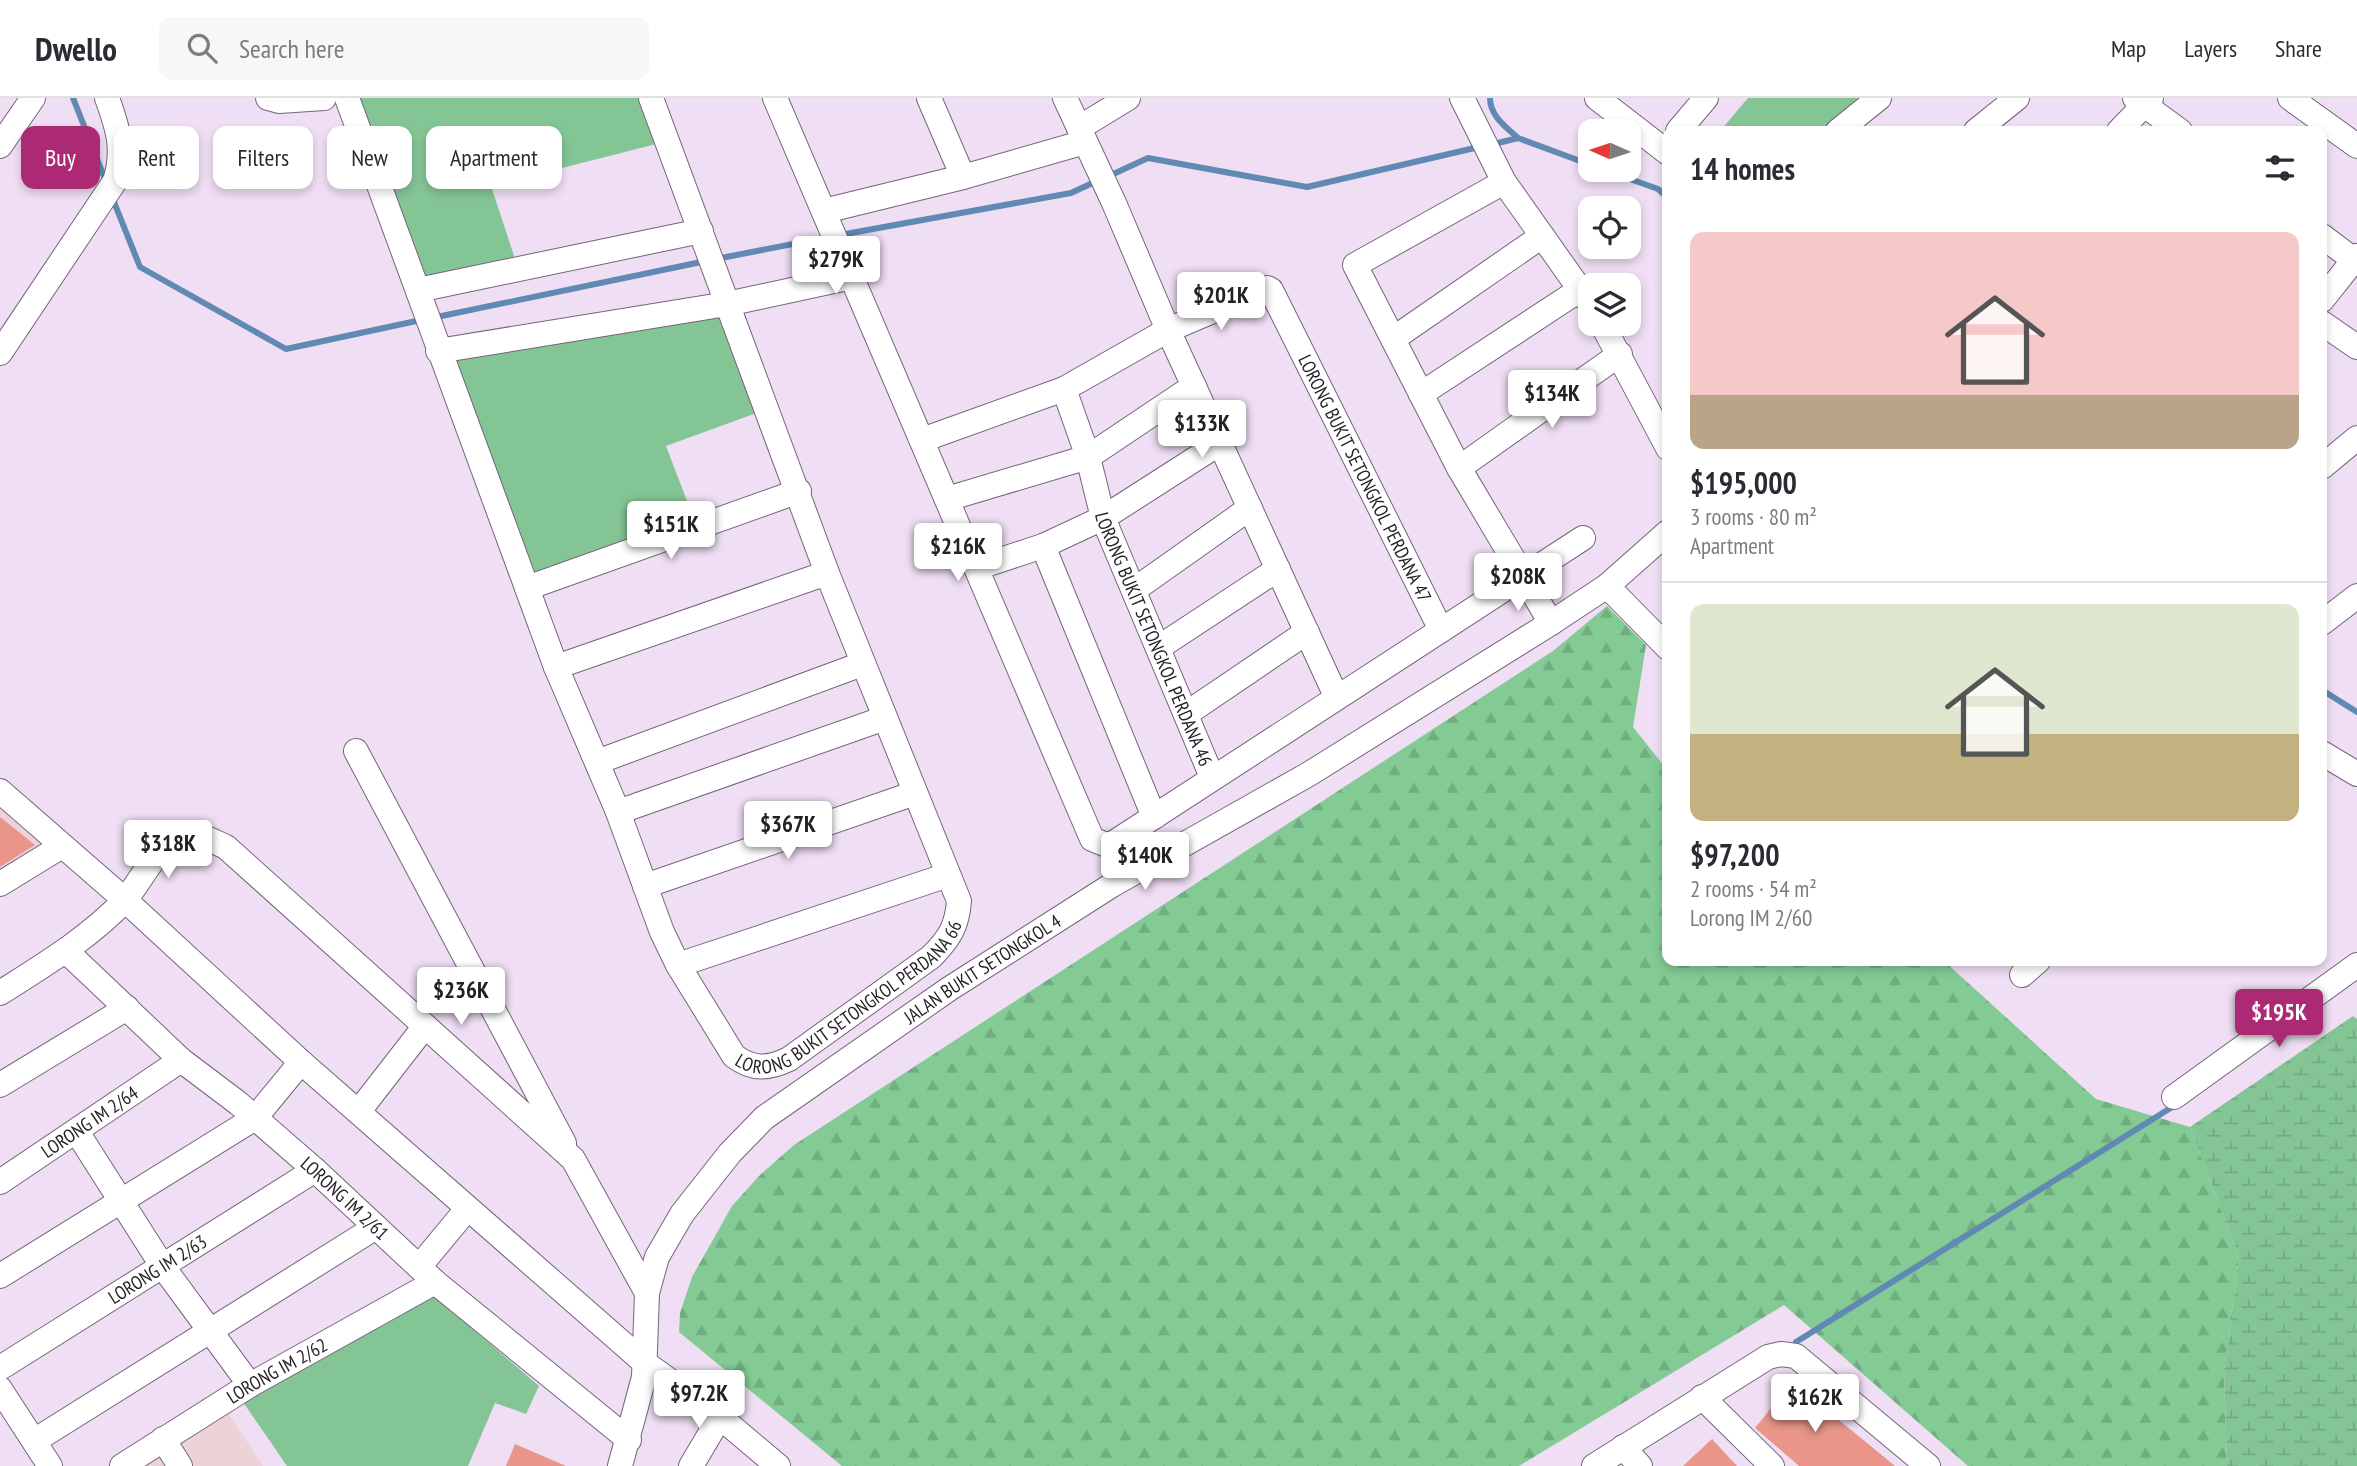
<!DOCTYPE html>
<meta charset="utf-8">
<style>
body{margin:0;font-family:"PT Sans Narrow",sans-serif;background:#f7f7f7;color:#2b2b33;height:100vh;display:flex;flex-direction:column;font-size:26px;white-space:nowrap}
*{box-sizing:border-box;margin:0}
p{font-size:23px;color:#7c7c81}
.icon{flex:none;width:38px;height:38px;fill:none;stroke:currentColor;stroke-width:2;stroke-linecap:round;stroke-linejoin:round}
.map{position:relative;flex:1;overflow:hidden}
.details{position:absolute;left:1662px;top:28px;width:665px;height:840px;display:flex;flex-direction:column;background:#fff;border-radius:14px;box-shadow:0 4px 10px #0003}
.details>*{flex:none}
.hud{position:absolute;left:21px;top:28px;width:665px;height:63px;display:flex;gap:14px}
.needle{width:46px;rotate:273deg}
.fabs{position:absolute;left:1578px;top:21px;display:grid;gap:14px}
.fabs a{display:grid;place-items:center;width:63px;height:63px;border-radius:14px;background:#fff;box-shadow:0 4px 10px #0003;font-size:35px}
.price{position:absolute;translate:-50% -60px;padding:0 16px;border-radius:7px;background:#fff;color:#222;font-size:23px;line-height:46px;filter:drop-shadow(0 2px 4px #0008)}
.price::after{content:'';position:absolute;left:50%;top:42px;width:21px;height:16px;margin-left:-10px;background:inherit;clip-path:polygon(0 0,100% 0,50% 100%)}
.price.active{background:#ac2974;color:#fff}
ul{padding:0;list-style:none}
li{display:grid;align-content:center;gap:14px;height:371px;padding:0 28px}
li+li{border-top:2px solid #e1e1e2}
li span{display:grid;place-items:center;height:217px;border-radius:14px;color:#555}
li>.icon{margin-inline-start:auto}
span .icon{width:126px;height:126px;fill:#fffc;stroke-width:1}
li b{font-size:30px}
h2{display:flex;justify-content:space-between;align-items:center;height:84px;padding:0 28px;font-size:30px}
.chip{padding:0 24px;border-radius:14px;background:#fff;box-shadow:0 4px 10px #0003;font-size:24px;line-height:63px}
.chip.active{background:#ac2974;color:#fff}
header{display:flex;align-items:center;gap:42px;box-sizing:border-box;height:98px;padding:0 35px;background:#fff;border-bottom:2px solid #e1e1e2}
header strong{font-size:33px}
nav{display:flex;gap:38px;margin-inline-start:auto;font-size:24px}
.search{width:490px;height:63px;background:#f7f7f7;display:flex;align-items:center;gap:18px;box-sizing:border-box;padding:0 24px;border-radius:14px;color:#7c7c81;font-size:26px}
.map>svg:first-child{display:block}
.commercial{fill:#edd3d8}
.forest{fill:url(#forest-firs)}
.wetland{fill:url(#wetland-marsh)}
.park{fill:#84c595}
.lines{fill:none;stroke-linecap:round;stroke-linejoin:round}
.stream{stroke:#6089b3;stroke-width:6}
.building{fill:#e99589}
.minor-casing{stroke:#746579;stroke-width:26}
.minor{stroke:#fff;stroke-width:24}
.labels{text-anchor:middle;stroke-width:7;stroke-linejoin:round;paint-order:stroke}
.street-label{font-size:19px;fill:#241e26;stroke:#fff}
</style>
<header>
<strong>Dwello</strong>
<div class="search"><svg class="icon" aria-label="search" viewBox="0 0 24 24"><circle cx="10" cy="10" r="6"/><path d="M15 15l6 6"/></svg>Search here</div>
<nav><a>Map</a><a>Layers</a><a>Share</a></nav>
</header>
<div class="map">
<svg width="2357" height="1368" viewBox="0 0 2357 1368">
<defs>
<pattern id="forest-firs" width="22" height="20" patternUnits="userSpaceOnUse" patternTransform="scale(1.75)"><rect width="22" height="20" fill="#83ca95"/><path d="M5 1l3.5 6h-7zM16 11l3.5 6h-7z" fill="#71ad80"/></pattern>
<pattern id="wetland-marsh" width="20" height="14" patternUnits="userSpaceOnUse" patternTransform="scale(1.75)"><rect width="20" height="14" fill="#84c595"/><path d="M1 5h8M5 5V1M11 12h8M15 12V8" fill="none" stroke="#72a980"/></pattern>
</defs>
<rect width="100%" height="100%" fill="#efdef4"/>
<g class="commercial">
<path d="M0,702L50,744L0,782Z"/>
<path d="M225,1310L263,1368H135Z"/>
</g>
<path class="forest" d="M1607,508L1646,547L1633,629L1668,673V863H1944L2096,1001L2190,1029L2239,1159L2224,1273L2227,1368H1968L1784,1207L1519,1368H842L679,1234L680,1215L692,1179L732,1108L760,1077L794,1047L1553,553Z"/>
<path class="wetland" d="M2353,918L2357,921V1368H2227L2224,1273L2239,1159L2190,1029Z"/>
<g class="park">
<path d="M348,0H651L668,43L491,88L515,161L425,180Z"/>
<path d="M1748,0H1869L1828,33H1720Z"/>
<path d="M721,215L762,313L666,348L697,429L527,490L438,253Z"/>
<path d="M431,1195L539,1288L526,1316L495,1305L468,1368H287L243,1304Z"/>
</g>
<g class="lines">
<g class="stream">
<path d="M73,0L107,86"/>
<path d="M1490,0C1490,18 1506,29 1518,40"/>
<path d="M1490,47L1518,40L1591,67"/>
<path d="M1605,72L1658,91L1668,100"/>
<path d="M1109,78L1148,60L1307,89L1479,49"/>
<path d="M112,99L140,169L286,251L421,222"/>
<path d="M840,137L1071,95L1099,82"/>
<path d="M716,161L829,139"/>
<path d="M432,220L706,163"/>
<path d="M2322,592L2357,614"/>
<path d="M1796,1244L2177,1006"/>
</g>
</g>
<g class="building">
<path d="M0,719L35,747L0,769Z"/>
<path d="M1792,1284L1872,1349L1895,1368H1799L1755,1330Z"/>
<path d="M1712,1341L1737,1368H1683Z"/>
<path d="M515,1346L566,1368H506Z"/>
</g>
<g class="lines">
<defs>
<g id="minor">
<path d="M268,0L279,3L324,0"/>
<path id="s1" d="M347,0L556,569L618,714L662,834L678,867L734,958C753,972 768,971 789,961L931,859C949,841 957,829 959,803L827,475L651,0"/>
<path d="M775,0L1092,741L1109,748L1583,440"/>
<path d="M929,0L963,79"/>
<path d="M1065,0L1114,105L1168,232L1336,598"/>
<path d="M1462,0L1504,84L1591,207"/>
<path d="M1597,0L1668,55"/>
<path d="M2135,0L2180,33"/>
<path d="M2290,0L2357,48"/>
<path d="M1079,30L1128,0"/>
<path d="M1678,33L1706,0"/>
<path d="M1838,33L1879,0"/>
<path d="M1976,33L2017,0"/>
<path d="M2119,33L2151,0"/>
<path d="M0,48L33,0"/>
<path d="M1504,84L1355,167L1459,370L1551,525"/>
<path d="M824,113L963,79L1085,44"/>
<path d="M2322,138L2354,162"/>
<path d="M418,192L701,133"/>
<path d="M2322,202L2357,158"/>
<path d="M2322,225L2357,249"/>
<path d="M1602,226L1668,350"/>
<path d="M1393,241L1542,138"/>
<path d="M438,253L727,206L852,179"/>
<path d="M0,255L115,83C125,52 118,30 107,0"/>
<path id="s2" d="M1064,291L1088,359L1103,420L1212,679"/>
<path d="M1421,296L1581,191"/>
<path id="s3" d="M922,342L1064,291L1168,232L1267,190L1271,192L1441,532"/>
<path d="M2322,369L2357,340"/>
<path d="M1459,370L1620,256"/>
<path d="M947,401L1088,359L1194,288"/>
<path d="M1043,448L1154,719"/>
<path d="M976,470L1043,448L1103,420L1220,345"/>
<path d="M1607,488L1668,550"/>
<path d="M527,490L799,393"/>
<path d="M1134,492L1250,410"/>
<path d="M2322,525L2357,498"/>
<path d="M1158,550L1278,471"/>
<path d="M556,569L827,475"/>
<path d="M1186,616L1307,534"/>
<path d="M356,653L564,1045"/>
<path d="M2322,655L2357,676"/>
<path d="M597,664L862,566"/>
<path d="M0,693L125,802L301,964L645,1265L720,1319L778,1368"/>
<path d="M618,714L885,620"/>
<path d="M0,786L62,748"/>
<path d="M645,788L915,695"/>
<path id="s4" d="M66,853L181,962L238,1005L315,1072L435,1184L629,1342"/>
<path d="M678,867L948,777"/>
<path d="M2022,877L2038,863"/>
<path d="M0,895C44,867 89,840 125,802C140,785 159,744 180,738C197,733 212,743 226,749L573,1061L647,1195L644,1279L620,1368"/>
<path d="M0,987L127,910"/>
<path d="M2174,999L2357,867"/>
<path d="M359,1013L425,928"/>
<path d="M77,1034L163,1169L250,1287"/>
<path id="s5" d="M0,1084L181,962"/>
<path d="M419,1169L467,1111"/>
<path d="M0,1178L255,1020L301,964"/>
<path id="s6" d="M647,1195L657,1159L682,1116L730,1055L764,1020L949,891L1112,787L1309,676L1551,525L1607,488L1668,434"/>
<path id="s7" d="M0,1270L315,1072"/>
<path d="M0,1291L50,1368"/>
<path d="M1702,1299L1772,1368"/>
<path d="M163,1341L180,1368"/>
<path d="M34,1343L376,1129"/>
<path d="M1623,1349L1640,1368"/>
<path id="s8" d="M122,1368L250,1287L435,1184"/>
<path d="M691,1368L720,1319"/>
<path d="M1594,1368L1768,1259L1781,1256L1796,1258L1928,1368"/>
</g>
</defs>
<use href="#minor" class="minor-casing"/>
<use href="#minor" class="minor"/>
</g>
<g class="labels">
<g class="street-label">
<text dy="7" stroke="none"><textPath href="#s3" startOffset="593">LORONG BUKIT SETONGKOL PERDANA 47</textPath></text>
<text dy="7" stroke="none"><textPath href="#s2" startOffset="266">LORONG BUKIT SETONGKOL PERDANA 46</textPath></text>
<text dy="7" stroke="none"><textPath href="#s6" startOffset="478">JALAN BUKIT SETONGKOL 4</textPath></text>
<text dy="7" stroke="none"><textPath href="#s1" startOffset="1176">LORONG BUKIT SETONGKOL PERDANA 66</textPath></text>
<text dy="7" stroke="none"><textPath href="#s5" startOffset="108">LORONG IM 2/64</textPath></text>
<text dy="7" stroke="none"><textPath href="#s4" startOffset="373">LORONG IM 2/61</textPath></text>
<text dy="7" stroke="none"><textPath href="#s7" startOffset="186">LORONG IM 2/63</textPath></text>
<text dy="7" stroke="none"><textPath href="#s8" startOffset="182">LORONG IM 2/62</textPath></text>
</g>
</g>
</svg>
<div class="fabs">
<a><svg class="needle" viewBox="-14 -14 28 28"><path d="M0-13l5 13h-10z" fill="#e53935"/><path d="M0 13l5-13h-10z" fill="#7c7c81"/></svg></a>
<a><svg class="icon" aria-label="locate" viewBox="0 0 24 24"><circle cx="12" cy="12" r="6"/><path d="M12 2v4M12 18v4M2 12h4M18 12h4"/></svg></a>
<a><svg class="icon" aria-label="layers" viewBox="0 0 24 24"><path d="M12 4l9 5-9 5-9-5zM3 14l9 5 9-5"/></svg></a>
</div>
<b class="price" style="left:836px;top:198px">$279K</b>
<b class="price" style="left:1221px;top:234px">$201K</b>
<b class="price" style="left:1552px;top:332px">$134K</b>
<b class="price" style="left:1202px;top:362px">$133K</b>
<b class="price" style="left:671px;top:463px">$151K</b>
<b class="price" style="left:958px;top:485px">$216K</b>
<b class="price" style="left:1518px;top:515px">$208K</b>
<b class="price" style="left:788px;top:763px">$367K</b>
<b class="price" style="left:168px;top:782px">$318K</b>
<b class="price" style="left:1145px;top:794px">$140K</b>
<b class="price" style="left:461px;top:929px">$236K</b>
<b class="price active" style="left:2279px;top:951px">$195K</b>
<b class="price" style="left:699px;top:1332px">$97.2K</b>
<b class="price" style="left:1815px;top:1336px">$162K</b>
<div class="hud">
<a class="chip active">Buy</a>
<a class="chip">Rent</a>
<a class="chip">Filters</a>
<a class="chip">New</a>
<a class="chip">Apartment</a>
</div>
<section class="details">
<h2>14 homes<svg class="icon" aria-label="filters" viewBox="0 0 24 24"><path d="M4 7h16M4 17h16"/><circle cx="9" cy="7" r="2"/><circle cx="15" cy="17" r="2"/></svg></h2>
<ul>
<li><span style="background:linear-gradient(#f6c9c9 75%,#b9a48a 0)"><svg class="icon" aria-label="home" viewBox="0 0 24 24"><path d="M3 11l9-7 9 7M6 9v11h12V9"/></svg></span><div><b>$195,000</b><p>3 rooms · 80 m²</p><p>Apartment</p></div></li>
<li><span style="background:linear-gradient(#dfe7d0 60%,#c2b280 0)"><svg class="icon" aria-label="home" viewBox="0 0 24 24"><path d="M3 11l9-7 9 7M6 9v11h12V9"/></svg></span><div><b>$97,200</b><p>2 rooms · 54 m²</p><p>Lorong IM 2/60</p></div></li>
</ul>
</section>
</div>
